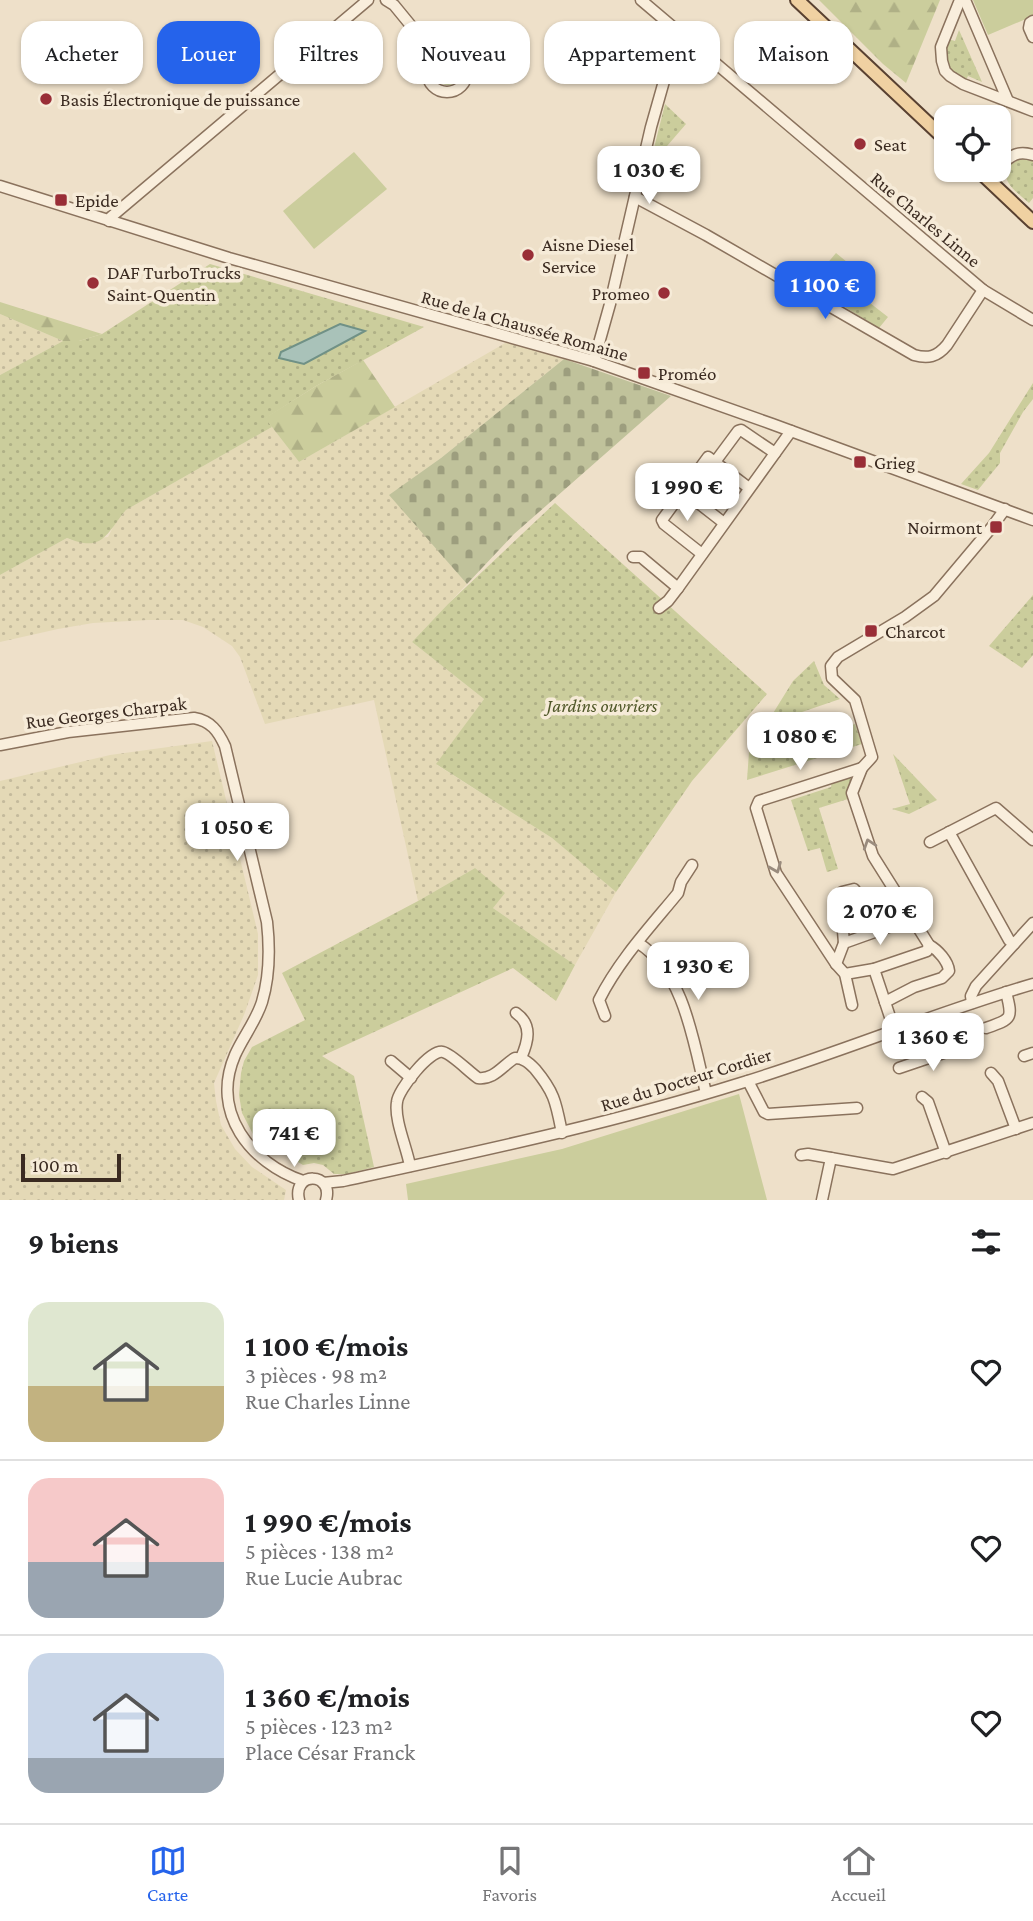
<!DOCTYPE html>
<html lang="fr">
<meta charset="utf-8">
<style>
body{margin:0;font-family:"Crimson Pro",serif;background:#f6f6f6;color:#202124;height:100vh;display:flex;flex-direction:column;font-size:26px;white-space:nowrap}
*{box-sizing:border-box;margin:0}
p{font-size:23px;color:#757577}
.icon{flex:none;width:38px;height:38px;fill:none;stroke:currentColor;stroke-width:2;stroke-linecap:round;stroke-linejoin:round}
.map{position:relative;height:1200px;overflow:hidden}
.drawer{display:flex;flex-direction:column;background:#fff;flex:1}
.drawer>*{flex:none}
.hud{position:absolute;left:21px;top:21px;width:992px;height:63px;display:flex;gap:14px}
.buttons{position:absolute;left:934px;top:105px;display:grid;gap:14px}
.buttons a{display:grid;place-items:center;width:77px;height:77px;border-radius:14px;background:#fff;box-shadow:0 2px 5px #0004;font-size:35px}
.scale{position:absolute;left:21px;bottom:18px;width:100px;box-sizing:border-box;padding-left:7px;border:4px solid #3b2b21;border-top:0;font-size:19px;line-height:24px;white-space:nowrap;color:#3b2b21;-webkit-text-stroke:5px #f6ebd8;paint-order:stroke}
.price{position:absolute;translate:-50% -60px;padding:0 16px;border-radius:14px;background:#fff;color:#222;font-size:23px;line-height:46px;filter:drop-shadow(0 2px 4px #0008)}
.price::after{content:'';position:absolute;left:50%;top:42px;width:21px;height:16px;margin-left:-10px;background:inherit;clip-path:polygon(0 0,100% 0,50% 100%)}
.price.selected{background:#2563eb;color:#fff}
ul{padding:0;list-style:none}
li{display:flex;align-items:center;gap:21px;height:175px;padding:0 28px}
li+li{border-top:2px solid #e0e0e0}
li span{display:grid;place-items:center;flex:none;width:196px;height:140px;border-radius:21px;color:#555}
li>.icon{margin-inline-start:auto}
span .icon{width:84px;height:84px;fill:#fffc;stroke-width:1}
li b{font-size:30px}
h2{display:flex;justify-content:space-between;align-items:center;height:84px;padding:0 28px;font-size:30px}
.tag{padding:0 24px;border-radius:21px;background:#fff;box-shadow:0 2px 5px #0004;font-size:24px;line-height:63px}
.tag.selected{background:#2563eb;color:#fff}
.menu{display:flex;justify-content:space-around;align-items:center;height:98px;border-top:2px solid #e0e0e0;background:#fff;font-size:19px;color:#757577}
.menu a{display:grid;justify-items:center;gap:4px}
.menu .selected{color:#2563eb}
.map>svg:first-child{display:block}
.farmland{fill:url(#farmland-dots)}
.grass{fill:url(#grass-dots)}
.forest{fill:url(#forest-firs)}
.cemetery{fill:url(#cemetery-stones)}
.park{fill:#cbcd9c}
.water{fill:#a9c2b9;stroke:#709186;stroke-width:2}
.lines{fill:none;stroke-linecap:round;stroke-linejoin:round}
.minor-casing{stroke:#8a725d;stroke-width:13}
.major-casing{stroke:#594131;stroke-width:16}
.minor{stroke:#f9eedc;stroke-width:10}
.major{stroke:#f0d1a2;stroke-width:12}
.oneway{stroke:#9a8c7e}
.poi-dot{fill:#992e37;stroke:#f6ebd8;stroke-width:2.5}
.labels{text-anchor:middle;stroke-width:7;stroke-linejoin:round;paint-order:stroke}
.poi-label{font-size:19px;fill:#3b2b21;stroke:#f6ebd8;text-anchor:start}
.street-label{font-size:19px;fill:#3b2b21;stroke:#f6ebd8}
.park-label{font-size:19px;font-style:italic;fill:#4f5728;stroke:#f6ebd8}
</style>
<div class="map">
<svg width="1033" height="1200" viewBox="0 0 1033 1200">
<defs>
<pattern id="farmland-dots" width="8" height="8" patternUnits="userSpaceOnUse" patternTransform="scale(1.75)"><rect width="8" height="8" fill="#e4d9b6"/><path d="M2 2h.1M6 6h.1" fill="none" stroke="#c4ba9c" stroke-width="1.8" stroke-linecap="round"/></pattern>
<pattern id="grass-dots" width="8" height="8" patternUnits="userSpaceOnUse" patternTransform="scale(1.75)"><rect width="8" height="8" fill="#cbcd9c"/><path d="M2 2h.1M6 6h.1" fill="none" stroke="#afb086" stroke-width="1.8" stroke-linecap="round"/></pattern>
<pattern id="forest-firs" width="22" height="20" patternUnits="userSpaceOnUse" patternTransform="scale(1.75)"><rect width="22" height="20" fill="#cbcd9c"/><path d="M5 1l3.5 6h-7zM16 11l3.5 6h-7z" fill="#afb086"/></pattern>
<pattern id="cemetery-stones" width="16" height="16" patternUnits="userSpaceOnUse" patternTransform="scale(1.75)"><rect width="16" height="16" fill="#c0c29b"/><path d="M2 7V4a2 2 0 0 1 4 0v3zM10 15v-3a2 2 0 0 1 4 0v3z" fill="#9d9e7e"/></pattern>
</defs>
<rect width="100%" height="100%" fill="#eee0c9"/>
<g class="farmland">
<path d="M0,314L63,341L0,375Z"/>
<path d="M507,342L564,359L441,458L390,495L467,584L412,642L484,699L437,765L552,838L616,892L575,965L493,908L475,868L418,901L374,700L265,724L240,657L232,646L203,627L183,620H148L93,623L58,629L0,642V575L67,538L74,541L108,537L114,525L126,510L272,427L299,462Z"/>
<path d="M212,741L258,934V975L244,1015L214,1083L216,1101L221,1125L235,1149L252,1167L286,1190L284,1200H0V781L110,755Z"/>
</g>
<g class="grass">
<path d="M959,30L982,82L968,76L965,82C945,69 943,61 948,39L955,41Z"/>
<circle cx="448" cy="71" r="14"/>
<path d="M665,104L686,124L661,153L652,156Z"/>
<path d="M1025,158L1033,161V198L1029,203C1023,197 1012,190 1008,182C1001,169 1014,160 1025,158Z"/>
<path d="M836,253L858,271L852,284L861,296L888,317L879,328L809,285Z"/>
<path d="M210,264L424,327L316,386L266,418L272,427L126,510C106,534 103,553 67,538L0,575V375L63,341H79L102,334Z"/>
<path d="M1033,383V399L1023,412L1000,453V463L978,490L961,484L989,453Z"/>
<path d="M555,503L767,694L692,781L616,892L552,838L436,764L484,699L412,642L448,604Z"/>
<path d="M1033,595V655L1022,668L989,646Z"/>
<path d="M814,661L824,685L840,699L802,712L809,741L855,724L862,744L747,780L749,752L793,681Z"/>
<path d="M893,754L937,800L909,814L892,809L910,804Z"/>
<path d="M851,774L853,777L848,791V799L819,808L838,869L827,872L820,848L808,851L791,800L831,787L832,780Z"/>
<path d="M475,868L505,893L493,908L575,965L556,1001L513,968L322,1056L354,1076L374,1167L347,1174H334L323,1165L314,1163L303,1165L254,1136L242,1113L239,1095L241,1073L244,1061L252,1047L305,1020L282,973L418,901Z"/>
</g>
<g class="forest">
<path d="M819,0H940L906,83L883,64Z"/>
<path d="M0,302L102,334L79,341H63L0,314Z"/>
<path d="M363,360L395,407L299,462L265,418L316,386Z"/>
</g>
<path class="cemetery" d="M564,359L671,396L514,534L467,584L389,495L441,458Z"/>
<g class="park">
<path d="M973,0H1033V16L988,35Z"/>
<path d="M354,152L387,189L314,249L283,211Z"/>
<path d="M739,1094L767,1200H408L406,1184L562,1149Z"/>
</g>
<path class="water" d="M340,324L365,331L304,364L279,358L281,352Z"/>
<g class="lines">
<defs>
<g id="minor">
<path d="M386,0L394,5L435,55"/>
<path d="M641,0L983,290L1033,320"/>
<path d="M960,0L941,47L942,61L945,71L950,76L963,84L1033,111"/>
<path d="M965,0L1008,101"/>
<path d="M1033,21L1030,23L1029,28L1033,37"/>
<circle cx="447" cy="72" r="20"/>
<path d="M999,166C1011,156 1017,150 1033,155"/>
<path d="M0,186L229,258L594,361L772,424L1033,520"/>
<path d="M635,197L706,235L914,355C928,359 937,357 947,345L983,290"/>
<path d="M109,221L111,217L368,0"/>
<path d="M594,361L610,304L651,127L668,67L680,40L683,36"/>
<path d="M715,462L738,431L741,430L775,453"/>
<path d="M683,491L724,523"/>
<path d="M702,554L664,524L662,520L708,457L749,488"/>
<path d="M633,557H641L678,588"/>
<path d="M659,608L668,601L678,588L791,431"/>
<path d="M0,745L68,732L194,718C211,721 218,731 225,746L267,922C270,949 270,975 262,1002C256,1021 243,1037 235,1055C210,1113 251,1163 303,1181"/>
<path d="M949,832L1009,940L1014,944"/>
<path d="M930,842L996,808L1033,840"/>
<path d="M638,943C684,971 694,1044 706,1093"/>
<path d="M844,943L840,895L842,892L854,889L884,929"/>
<path d="M836,964L844,943L914,918"/>
<path d="M874,969L894,1029"/>
<path d="M845,974L874,969L927,951L929,945"/>
<path d="M885,1002L914,987L942,978L949,971C948,961 938,950 929,945L873,856L852,793L862,768L872,757L855,700L832,678L831,666L838,657L905,617L934,596L992,527L1005,509"/>
<path d="M972,1003L971,996L976,986L1033,923"/>
<path d="M852,1005L845,974L836,964L776,873L756,808L759,801L862,768"/>
<path d="M516,1013C533,1025 528,1042 521,1058"/>
<path d="M605,1016L599,1000C619,960 651,926 678,893L681,882L692,865"/>
<path d="M916,1022L928,1058"/>
<path d="M986,1028C1012,1019 1013,1019 1006,992"/>
<path d="M1024,1056L1033,1053"/>
<path d="M391,1061L411,1078"/>
<path d="M899,1068L958,1048"/>
<path d="M991,1073L998,1081L1016,1129"/>
<path d="M748,1081L764,1112L768,1114L857,1108"/>
<path d="M922,1097L928,1102L946,1153"/>
<path d="M801,1155L808,1154L893,1169L1033,1123"/>
<path d="M410,1166C407,1148 394,1120 397,1102C398,1090 430,1049 443,1052C452,1054 469,1072 478,1078C494,1080 502,1066 515,1058C524,1058 529,1063 535,1069C555,1093 556,1103 562,1133"/>
<path d="M323,1183L343,1181C476,1152 610,1124 741,1083C839,1053 934,1013 1033,984"/>
<path d="M299,1200C292,1171 334,1172 326,1200"/>
<path d="M822,1200L831,1158"/>
</g>
<g id="major">
<path d="M797,0L947,141"/>
<path d="M978,170L1033,222"/>
</g>
</defs>
<use href="#minor" class="minor-casing"/>
<use href="#major" class="major-casing"/>
<use href="#minor" class="minor"/>
<use href="#major" class="major"/>
</g>
<defs><path id="oneway-chevron" d="M-2-3.5L2.5 0L-2 3.5" fill="none" stroke-width="1.6" stroke-linecap="round" stroke-linejoin="round" transform="scale(1.75)"/></defs>
<g class="oneway">
<use href="#oneway-chevron" transform="translate(869 844) rotate(-108)"/>
<use href="#oneway-chevron" transform="translate(776 868) rotate(68)"/>
</g>
<g class="poi-dot">
<circle cx="46" cy="99" r="7"/>
<circle cx="860" cy="144" r="7"/>
<rect x="54" y="193" width="14" height="14" rx="3.5"/>
<circle cx="528" cy="255" r="7"/>
<circle cx="93" cy="283" r="7"/>
<circle cx="664" cy="293" r="7"/>
<rect x="637" y="366" width="14" height="14" rx="3.5"/>
<rect x="853" y="455" width="14" height="14" rx="3.5"/>
<rect x="989" y="520" width="14" height="14" rx="3.5"/>
<rect x="864" y="624" width="14" height="14" rx="3.5"/>
</g>
<g class="labels">
<g class="poi-label">
<text x="60" y="106">Basis Électronique de puissance</text>
<text x="874" y="151">Seat</text>
<text x="75" y="207">Epide</text>
<text x="542" y="251">Aisne Diesel<tspan x="542" dy="22">Service</tspan></text>
<text x="107" y="279">DAF TurboTrucks<tspan x="107" dy="22">Saint-Quentin</tspan></text>
<text x="650" y="300" text-anchor="end">Promeo</text>
<text x="658" y="380">Proméo</text>
<text x="874" y="469">Grieg</text>
<text x="982" y="534" text-anchor="end">Noirmont</text>
<text x="885" y="638">Charcot</text>
</g>
<g class="street-label">
<text transform="translate(926 219) rotate(40)" y="7">Rue Charles Linne</text>
<text transform="translate(525 325) rotate(16)" y="7">Rue de la Chaussée Romaine</text>
<text transform="translate(106 712) rotate(-7)" y="7">Rue Georges Charpak</text>
<text transform="translate(686 1079) rotate(-17)" y="7">Rue du Docteur Cordier</text>
</g>
<g class="park-label">
<text x="602" y="712">Jardins ouvriers</text>
</g>
</g>
</svg>
<div class="buttons">
<a><svg class="icon" aria-label="locate" viewBox="0 0 24 24"><circle cx="12" cy="12" r="6"/><path d="M12 2v4M12 18v4M2 12h4M18 12h4"/></svg></a>
</div>
<div class="scale">100 m</div>
<b class="price" style="left:649px;top:206px">1 030 €</b>
<b class="price selected" style="left:825px;top:321px">1 100 €</b>
<b class="price" style="left:687px;top:523px">1 990 €</b>
<b class="price" style="left:800px;top:772px">1 080 €</b>
<b class="price" style="left:237px;top:863px">1 050 €</b>
<b class="price" style="left:880px;top:947px">2 070 €</b>
<b class="price" style="left:698px;top:1002px">1 930 €</b>
<b class="price" style="left:933px;top:1073px">1 360 €</b>
<b class="price" style="left:294px;top:1169px">741 €</b>
<div class="hud">
<a class="tag">Acheter</a>
<a class="tag selected">Louer</a>
<a class="tag">Filtres</a>
<a class="tag">Nouveau</a>
<a class="tag">Appartement</a>
<a class="tag">Maison</a>
</div>
</div>
<section class="drawer">
<h2>9 biens<svg class="icon" aria-label="filters" viewBox="0 0 24 24"><path d="M4 7h16M4 17h16"/><circle cx="9" cy="7" r="2"/><circle cx="15" cy="17" r="2"/></svg></h2>
<ul>
<li><span style="background:linear-gradient(#dfe7d0 60%,#c2b280 0)"><svg class="icon" aria-label="home" viewBox="0 0 24 24"><path d="M3 11l9-7 9 7M6 9v11h12V9"/></svg></span><div><b>1 100 €/mois</b><p>3 pièces · 98 m²</p><p>Rue Charles Linne</p></div><svg class="icon" aria-label="heart" viewBox="0 0 24 24"><path d="M12 20l-8-8c-3-5 5-10 8-4 3-6 11-1 8 4z"/></svg></li>
<li><span style="background:linear-gradient(#f6c9c9 60%,#9aa5b1 0)"><svg class="icon" aria-label="home" viewBox="0 0 24 24"><path d="M3 11l9-7 9 7M6 9v11h12V9"/></svg></span><div><b>1 990 €/mois</b><p>5 pièces · 138 m²</p><p>Rue Lucie Aubrac</p></div><svg class="icon" aria-label="heart" viewBox="0 0 24 24"><path d="M12 20l-8-8c-3-5 5-10 8-4 3-6 11-1 8 4z"/></svg></li>
<li><span style="background:linear-gradient(#c9d6e8 75%,#9aa5b1 0)"><svg class="icon" aria-label="home" viewBox="0 0 24 24"><path d="M3 11l9-7 9 7M6 9v11h12V9"/></svg></span><div><b>1 360 €/mois</b><p>5 pièces · 123 m²</p><p>Place César Franck</p></div><svg class="icon" aria-label="heart" viewBox="0 0 24 24"><path d="M12 20l-8-8c-3-5 5-10 8-4 3-6 11-1 8 4z"/></svg></li>
</ul>
</section>
<nav class="menu">
<a class="selected"><svg class="icon" aria-label="map" viewBox="0 0 24 24"><path d="M3 6l6-2 6 2 6-2v14l-6 2-6-2-6 2zM9 4v14M15 6v14"/></svg>Carte</a>
<a><svg class="icon" aria-label="saved" viewBox="0 0 24 24"><path d="M7 4h10v16l-5-4-5 4z"/></svg>Favoris</a>
<a><svg class="icon" aria-label="home" viewBox="0 0 24 24"><path d="M3 11l9-7 9 7M6 9v11h12V9"/></svg>Accueil</a>
</nav>
